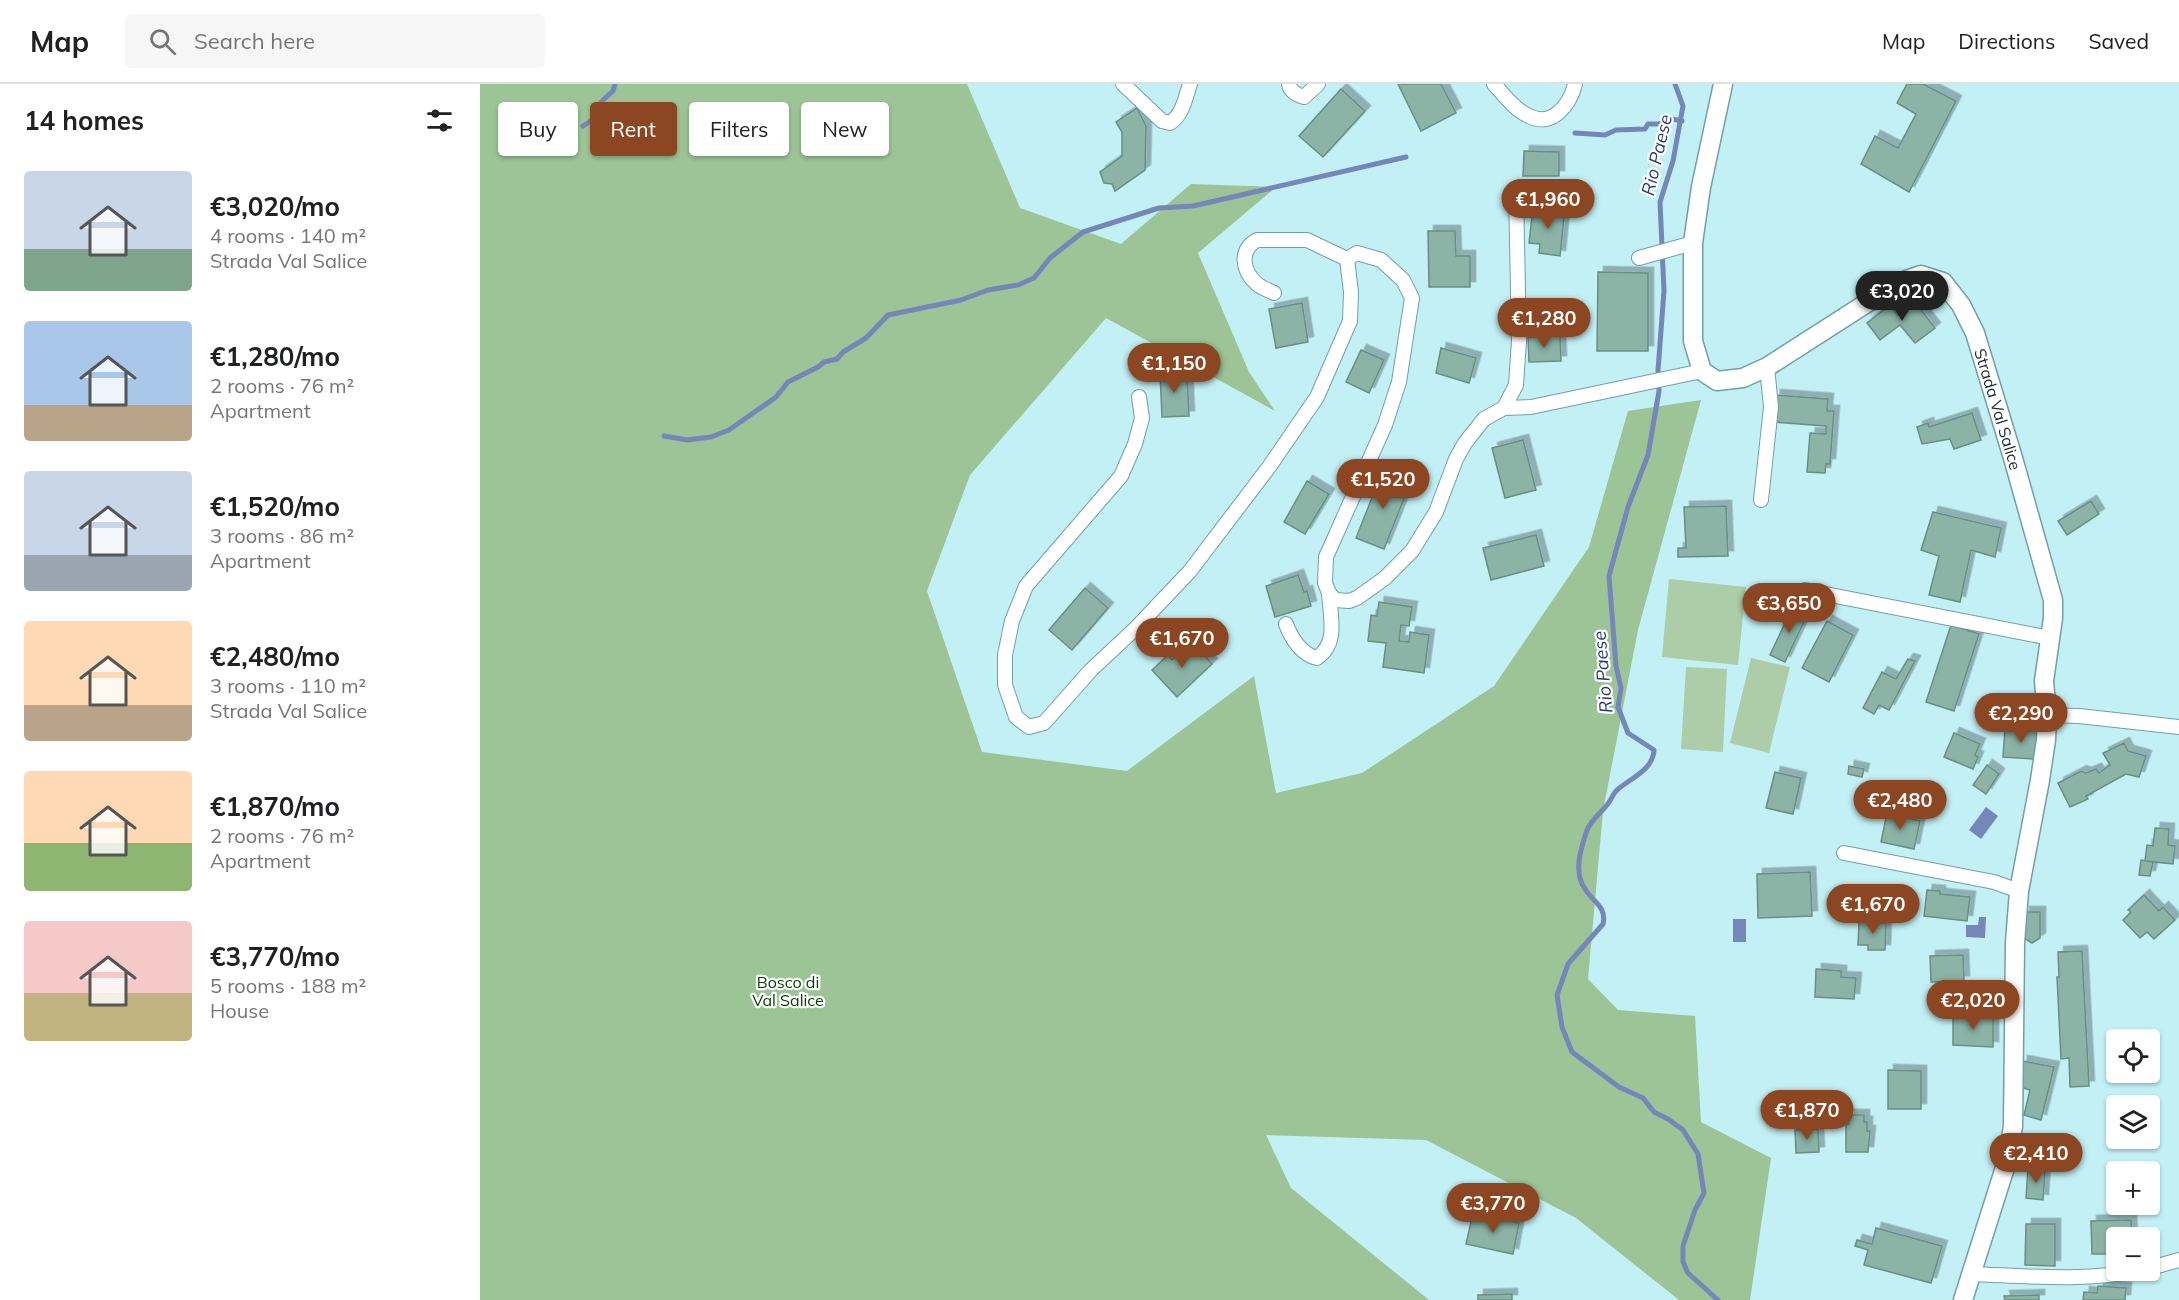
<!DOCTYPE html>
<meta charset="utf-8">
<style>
body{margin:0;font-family:Mulish,sans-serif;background:#f6f6f6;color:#202124;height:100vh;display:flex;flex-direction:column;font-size:22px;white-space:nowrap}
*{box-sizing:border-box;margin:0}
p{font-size:20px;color:#757577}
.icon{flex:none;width:33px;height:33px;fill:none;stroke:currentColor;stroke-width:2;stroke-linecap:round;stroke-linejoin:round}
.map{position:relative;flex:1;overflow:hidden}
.side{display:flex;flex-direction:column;background:#fff;width:480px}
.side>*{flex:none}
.banner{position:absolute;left:18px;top:18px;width:570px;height:54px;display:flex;gap:12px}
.controls{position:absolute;left:1626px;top:945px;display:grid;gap:12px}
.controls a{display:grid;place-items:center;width:54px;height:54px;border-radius:6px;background:#fff;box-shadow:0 2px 4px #0004;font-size:30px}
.price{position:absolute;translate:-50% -51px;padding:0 14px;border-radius:21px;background:#8d4622;color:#fff;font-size:20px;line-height:39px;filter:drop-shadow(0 2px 3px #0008)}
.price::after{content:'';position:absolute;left:50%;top:36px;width:18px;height:14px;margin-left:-9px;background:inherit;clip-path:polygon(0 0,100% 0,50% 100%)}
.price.selected{background:#222;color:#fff}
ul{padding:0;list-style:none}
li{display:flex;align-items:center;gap:18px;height:150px;padding:0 24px}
li span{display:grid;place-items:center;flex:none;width:168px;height:120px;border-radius:6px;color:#555}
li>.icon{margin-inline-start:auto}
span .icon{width:72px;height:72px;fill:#fffc;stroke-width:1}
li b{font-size:26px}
h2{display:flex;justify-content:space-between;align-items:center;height:72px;padding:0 24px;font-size:26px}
.tag{padding:0 21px;border-radius:6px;background:#fff;box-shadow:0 2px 4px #0004;font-size:21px;line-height:54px}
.tag.selected{background:#8d4622;color:#fff}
header{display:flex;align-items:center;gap:36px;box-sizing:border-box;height:84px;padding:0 30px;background:#fff;border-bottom:2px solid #e0e0e0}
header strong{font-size:28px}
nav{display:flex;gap:33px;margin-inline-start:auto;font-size:21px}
.search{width:420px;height:54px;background:#f6f6f6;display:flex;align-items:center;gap:15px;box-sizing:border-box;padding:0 21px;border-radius:6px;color:#757577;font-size:22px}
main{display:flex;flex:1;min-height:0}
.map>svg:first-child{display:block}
.green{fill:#accda7}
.forest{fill:#9cc496}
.water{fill:#7587b8}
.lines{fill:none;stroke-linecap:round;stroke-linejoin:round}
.stream{stroke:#7587b8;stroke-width:5}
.building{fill:#8bb4a7;stroke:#688f83;stroke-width:1.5;filter:url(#shadow)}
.street-casing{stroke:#739fa4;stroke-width:16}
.secondary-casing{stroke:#739fa4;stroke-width:21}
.street{stroke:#fff;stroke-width:14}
.secondary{stroke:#fff;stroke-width:18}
.labels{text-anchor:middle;stroke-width:4.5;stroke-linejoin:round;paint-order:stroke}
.street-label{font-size:16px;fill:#17292b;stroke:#fff}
.park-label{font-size:16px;fill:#074100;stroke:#fff}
.water-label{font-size:18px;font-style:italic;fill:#253774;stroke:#fff}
</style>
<header>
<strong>Map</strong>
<div class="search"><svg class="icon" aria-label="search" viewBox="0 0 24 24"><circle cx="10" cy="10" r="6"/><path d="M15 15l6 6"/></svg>Search here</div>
<nav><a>Map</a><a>Directions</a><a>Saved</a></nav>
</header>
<main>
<section class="side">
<h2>14 homes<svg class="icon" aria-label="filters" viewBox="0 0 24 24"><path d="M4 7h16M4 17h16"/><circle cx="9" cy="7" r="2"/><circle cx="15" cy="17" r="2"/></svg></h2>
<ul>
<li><span style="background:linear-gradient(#c9d6e8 65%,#7fa58c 0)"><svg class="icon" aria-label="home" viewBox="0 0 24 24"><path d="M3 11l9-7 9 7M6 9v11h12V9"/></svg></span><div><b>€3,020/mo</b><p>4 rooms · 140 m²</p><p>Strada Val Salice</p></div></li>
<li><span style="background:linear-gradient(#a9c7e8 70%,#b9a48a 0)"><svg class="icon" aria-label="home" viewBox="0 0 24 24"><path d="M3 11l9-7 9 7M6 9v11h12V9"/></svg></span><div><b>€1,280/mo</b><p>2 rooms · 76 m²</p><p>Apartment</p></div></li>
<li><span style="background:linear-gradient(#c9d6e8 70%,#9aa5b1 0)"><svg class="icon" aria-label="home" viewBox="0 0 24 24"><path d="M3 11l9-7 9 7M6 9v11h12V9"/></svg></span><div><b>€1,520/mo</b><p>3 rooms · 86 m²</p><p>Apartment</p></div></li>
<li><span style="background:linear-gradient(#ffd9b3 70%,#b9a48a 0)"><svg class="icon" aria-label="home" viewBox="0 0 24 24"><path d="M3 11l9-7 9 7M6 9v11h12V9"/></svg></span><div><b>€2,480/mo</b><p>3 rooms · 110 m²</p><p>Strada Val Salice</p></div></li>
<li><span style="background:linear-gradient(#ffd9b3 60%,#8fb573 0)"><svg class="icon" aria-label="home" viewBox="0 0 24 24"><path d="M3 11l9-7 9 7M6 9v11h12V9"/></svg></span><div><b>€1,870/mo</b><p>2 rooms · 76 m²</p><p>Apartment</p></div></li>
<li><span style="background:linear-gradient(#f6c9c9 60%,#c2b280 0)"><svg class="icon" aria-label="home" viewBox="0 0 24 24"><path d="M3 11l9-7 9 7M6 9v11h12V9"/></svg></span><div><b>€3,770/mo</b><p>5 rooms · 188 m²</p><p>House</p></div></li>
</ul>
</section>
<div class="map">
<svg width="1699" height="1216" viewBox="0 0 1699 1216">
<defs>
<filter id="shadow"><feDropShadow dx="5.5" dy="-5.5" stdDeviation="0" flood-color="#0004"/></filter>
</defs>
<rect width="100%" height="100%" fill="#c2f0f5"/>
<g class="green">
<path d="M1189,495L1266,503L1258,581L1182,573Z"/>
<path d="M1271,574L1310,583L1289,669L1250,659Z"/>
<path d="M1206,583L1247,585L1243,668L1201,665Z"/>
</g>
<path class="forest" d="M0,0H487L540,124L641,160L711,100L796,103L718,169L769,288L795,327L626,234L490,391L447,507L502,668L647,687L774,592L796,709L882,689L1014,602L1109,463L1148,327L1221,316L1158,546L1123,727L1108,895L1138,926L1215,932L1221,1038L1291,1074L1270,1216H1199L1096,1134L946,1056L786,1051L811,1104L949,1216H0Z"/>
<g class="water">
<path d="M1506,723L1518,732L1501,755L1489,746Z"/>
<path d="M1499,833H1506L1505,854L1486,853V841H1498Z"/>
<rect x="1253" y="835" width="13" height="23"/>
</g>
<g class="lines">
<g class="stream">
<path d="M1195,0L1203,22L1193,77L1180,118L1184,207L1178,286L1179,307L1168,371L1148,423L1129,492L1136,582L1141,604L1138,623L1148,649L1174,666C1173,686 1151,694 1137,706C1133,710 1131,716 1127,721C1120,730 1112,735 1107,746C1101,764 1093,788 1105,805C1113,818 1127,823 1123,840L1088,880L1077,911L1082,943L1092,968L1139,1003L1163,1014L1174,1028L1188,1035L1203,1046L1218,1070L1224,1109L1215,1126L1203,1162V1178L1208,1189L1238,1216"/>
<path d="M103,42L118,32L121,18L133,7L135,0"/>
<path d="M1095,49L1125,51L1136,46L1165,45L1168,40H1178L1192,35L1202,37"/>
<path d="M184,352L207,356L231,353L249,346L296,313L308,298L338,283L344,278L357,275L363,268L386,254L408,231L481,216L508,206L538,201L554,194L570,174L603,148L679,124L713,122L926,73"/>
</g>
</g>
<g class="building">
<path d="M918,0H961L976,29L941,47Z"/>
<path d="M1427,0H1443L1476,17L1429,108L1381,80L1395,52L1418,64L1436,30L1417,19Z"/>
<path d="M861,5L885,27L843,73L819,52Z"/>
<path d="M657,24L666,42L665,86L635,107L632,100L624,99L620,88L642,72V48L636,38Z"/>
<path d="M1044,67L1079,68V92H1043Z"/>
<path d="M1059,121L1085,124L1080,172L1059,169L1060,160L1049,159L1052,132L1058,133Z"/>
<path d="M948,147H975L976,172H990V203H949Z"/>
<path d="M1118,188L1168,189V267H1117Z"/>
<path d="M1434,217L1455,244L1435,259L1420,241L1400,256L1387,239L1410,221L1417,231Z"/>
<path d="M822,219L828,258L796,264L789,225Z"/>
<path d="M1080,252L1081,277L1049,278L1048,253Z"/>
<path d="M961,264L996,274L989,299L956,289Z"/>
<path d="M881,266L904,276L889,309L866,298Z"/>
<path d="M707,288L709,332L682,333L680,289Z"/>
<path d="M1295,311L1348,315L1347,327H1354L1350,380H1346L1345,389L1327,388L1330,349L1346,350V342L1293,338Z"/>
<path d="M1492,329L1501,356L1474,365L1470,355L1442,360L1437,343L1448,339L1449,343Z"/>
<path d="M1043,356L1056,406L1025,414L1012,364Z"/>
<path d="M903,386L931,397L904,465L876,454Z"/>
<path d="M827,397L849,410L825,450L804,438Z"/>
<path d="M1611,417L1619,430L1587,451L1578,437Z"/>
<path d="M1246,422L1248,472L1198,473V464H1206L1204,423Z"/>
<path d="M1453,428L1521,444L1515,473L1491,466L1480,518L1449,511L1459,472L1441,466Z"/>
<path d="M1056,451L1064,482L1011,496L1003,464Z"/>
<path d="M818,491L824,508L827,507L831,522L795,533L786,502Z"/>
<path d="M605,504L628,524L592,566L569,546Z"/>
<path d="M899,518L932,523L929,542L921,541L919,557L929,558L930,548L949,551L944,589L903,583L906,559L888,557L891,531L897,532Z"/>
<path d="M1313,522L1328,529L1305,578L1290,571Z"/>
<path d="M1347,537L1373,551L1349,598L1322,584Z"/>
<path d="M1471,541L1499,550L1474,627L1446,618Z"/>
<path d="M712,557L732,580L697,613L672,586L688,571L692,576Z"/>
<path d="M1428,575L1435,577L1409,626L1399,621L1394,630L1383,624L1402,588L1416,595Z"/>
<path d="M1525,644L1558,646L1556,675L1523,673Z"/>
<path d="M1474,649L1500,660L1495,671L1498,673L1493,685L1464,673Z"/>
<path d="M1644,659L1648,667L1666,672L1659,693L1646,690L1606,712L1608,715L1590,723L1578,699L1601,687L1606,689L1616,685L1619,689L1630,681L1623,669Z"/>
<path d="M1507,681L1519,690L1506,710L1493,701Z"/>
<path d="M1369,682L1384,685L1382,693L1368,690Z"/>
<path d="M1295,688L1321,694L1313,730L1286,724Z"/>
<path d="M1407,729L1440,737L1434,765L1401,758Z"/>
<path d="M1675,744L1689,745L1688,761L1695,762L1693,780L1665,777L1667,761L1673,762Z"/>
<path d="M1661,776L1673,778L1670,792L1659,791Z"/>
<path d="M1330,788L1332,832L1278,834L1277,790Z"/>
<path d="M1447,806L1460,807V810L1490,813L1487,837L1444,832Z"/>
<path d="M1664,811L1679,827L1683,823L1695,836L1674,855L1667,848L1660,854L1643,836L1651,828L1648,826Z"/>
<path d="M1544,828H1560V854L1552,859L1544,854Z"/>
<path d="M1379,838L1406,839L1405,866H1388V861H1378Z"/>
<path d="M1602,867L1609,1002L1590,1003L1589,974L1581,975L1577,893H1579L1578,868Z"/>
<path d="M1483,871L1484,897L1451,898L1450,872Z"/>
<path d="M1336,885L1361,887V893L1376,894L1374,915L1335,913Z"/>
<path d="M1473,932L1513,933V963L1473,961Z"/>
<path d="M1542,977L1574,983L1561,1036L1544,1031L1550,1006L1540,1003Z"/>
<path d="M1408,986L1441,987V1025H1408Z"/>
<path d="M1369,1031H1384V1038H1387V1047H1390L1388,1068H1366V1040H1369Z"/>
<path d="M1338,1045L1339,1068L1316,1069L1315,1046Z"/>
<path d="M1548,1084L1565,1086L1563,1116L1546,1114Z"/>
<path d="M993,1129L1039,1139L1033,1170L986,1160Z"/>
<path d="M1651,1136L1652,1154H1636V1170H1612L1611,1137Z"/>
<path d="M1546,1140H1575V1182L1545,1181Z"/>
<path d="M1396,1144L1462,1162L1451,1199L1384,1181L1388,1166L1375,1162L1377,1156L1392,1160Z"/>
<path d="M1618,1202L1646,1204L1645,1216H1603L1604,1208L1617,1209Z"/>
<path d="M1032,1210V1216H998V1211Z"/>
<path d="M1559,1211V1216H1525L1524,1212Z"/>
</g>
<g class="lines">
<defs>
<g id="street">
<path d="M643,0L682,37L690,39C703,30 705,15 710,0"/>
<path d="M809,0C810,8 817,11 824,13L838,0"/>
<path d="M1014,0C1024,11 1035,26 1049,32C1072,44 1090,21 1095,0"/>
<path d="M1159,174L1213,159"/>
<path d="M794,209C788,206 782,204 777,200C762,187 759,166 777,156H827L867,175"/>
<path d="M659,313L662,334L655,360L641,392L546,502L532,537L525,571V601L536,633L549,643L564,639L611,586L656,544L710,487L789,383L837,313L870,237L871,208L867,175L877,169L901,176L923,196L932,214L919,298L905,341L846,473L845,499L849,509L855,516L869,517L877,514L905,494L932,467L956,428L976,375L985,359L1004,335L1024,324L1051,323L1222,287"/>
<path d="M1024,324L1036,301L1039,257L1036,107"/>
<path d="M1281,416L1291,323L1287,283"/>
<path d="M1325,506L1570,554"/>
<path d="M806,540C811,554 822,571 837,574C859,559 850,532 849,509"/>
<path d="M1567,631L1599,632L1699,643"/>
<path d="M1364,769L1514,798L1539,807"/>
<path d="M1670,1184L1699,1176"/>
<path d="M1491,1190C1547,1192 1606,1198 1660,1186"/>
</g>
<g id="secondary">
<path id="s1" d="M1243,0L1221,103L1213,159V257L1222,287L1237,297L1263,294L1287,283L1418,199L1441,191L1463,198L1481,221L1495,249L1533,374L1573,516V534L1564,597L1567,631L1566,656L1560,696L1539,807L1535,859L1533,1042L1528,1074L1483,1216"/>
</g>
</defs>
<use href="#street" class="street-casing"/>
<use href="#secondary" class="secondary-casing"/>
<use href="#street" class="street"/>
<use href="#secondary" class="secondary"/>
</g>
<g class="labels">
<g class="street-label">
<text dy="6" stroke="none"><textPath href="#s1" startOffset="705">Strada Val Salice</textPath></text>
</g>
<g class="park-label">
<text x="308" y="904">Bosco di<tspan x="308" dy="18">Val Salice</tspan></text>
</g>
<g class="water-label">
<text transform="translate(1177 71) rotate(-77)" y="6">Rio Paese</text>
<text transform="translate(1123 588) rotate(-95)" y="6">Rio Paese</text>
</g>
</g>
</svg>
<div class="controls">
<a><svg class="icon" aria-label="locate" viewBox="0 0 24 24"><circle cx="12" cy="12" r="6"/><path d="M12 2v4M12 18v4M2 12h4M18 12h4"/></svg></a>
<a><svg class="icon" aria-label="layers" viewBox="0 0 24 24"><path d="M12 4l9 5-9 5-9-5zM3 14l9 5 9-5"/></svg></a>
<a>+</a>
<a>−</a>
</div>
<b class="price" style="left:1068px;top:146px">€1,960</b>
<b class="price selected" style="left:1422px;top:238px">€3,020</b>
<b class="price" style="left:1064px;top:265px">€1,280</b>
<b class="price" style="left:694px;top:310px">€1,150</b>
<b class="price" style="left:903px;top:426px">€1,520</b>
<b class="price" style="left:1309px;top:550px">€3,650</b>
<b class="price" style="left:702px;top:585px">€1,670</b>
<b class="price" style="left:1541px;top:660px">€2,290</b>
<b class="price" style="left:1420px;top:747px">€2,480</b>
<b class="price" style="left:1393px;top:851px">€1,670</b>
<b class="price" style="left:1493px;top:947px">€2,020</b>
<b class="price" style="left:1327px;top:1057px">€1,870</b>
<b class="price" style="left:1556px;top:1100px">€2,410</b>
<b class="price" style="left:1013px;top:1150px">€3,770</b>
<div class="banner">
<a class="tag">Buy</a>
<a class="tag selected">Rent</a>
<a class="tag">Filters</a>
<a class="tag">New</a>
</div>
</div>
</main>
